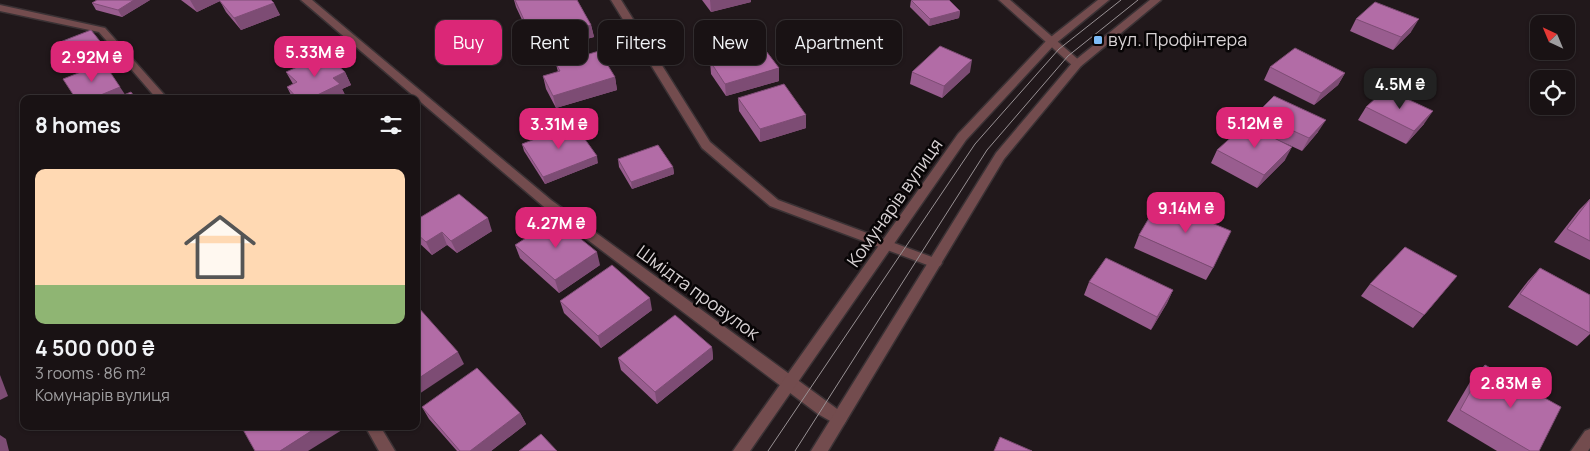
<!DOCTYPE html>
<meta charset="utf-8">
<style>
body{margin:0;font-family:Manrope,sans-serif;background:#262022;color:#f1f3f6;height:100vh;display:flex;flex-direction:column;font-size:19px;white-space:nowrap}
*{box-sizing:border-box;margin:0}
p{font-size:16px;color:#9f9ea0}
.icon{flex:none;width:28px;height:28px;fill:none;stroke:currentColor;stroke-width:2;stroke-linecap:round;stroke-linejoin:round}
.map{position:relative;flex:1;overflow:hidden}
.drawer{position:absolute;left:20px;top:95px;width:400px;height:335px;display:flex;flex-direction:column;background:#191214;border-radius:10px;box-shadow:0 1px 4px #0004,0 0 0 1px #373234}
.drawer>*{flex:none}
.banner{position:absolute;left:435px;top:20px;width:475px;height:45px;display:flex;gap:10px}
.needle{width:32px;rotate:316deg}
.controls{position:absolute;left:1530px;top:15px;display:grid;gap:10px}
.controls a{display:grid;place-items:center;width:45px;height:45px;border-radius:10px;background:#191214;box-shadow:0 1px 4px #0004,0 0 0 1px #373234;font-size:25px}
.price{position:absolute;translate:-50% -42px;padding:0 11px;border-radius:10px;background:#db2777;color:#fff;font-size:16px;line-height:32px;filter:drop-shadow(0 1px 2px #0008)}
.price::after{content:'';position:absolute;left:50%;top:30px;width:15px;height:11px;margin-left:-8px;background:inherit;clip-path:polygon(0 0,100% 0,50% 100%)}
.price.selected{background:#222;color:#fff}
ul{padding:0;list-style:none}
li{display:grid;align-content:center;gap:10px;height:265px;padding:0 15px}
li span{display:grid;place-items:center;height:155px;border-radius:10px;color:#555}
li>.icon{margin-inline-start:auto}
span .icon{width:90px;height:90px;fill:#fffc;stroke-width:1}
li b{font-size:21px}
h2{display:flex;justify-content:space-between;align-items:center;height:60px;padding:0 15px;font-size:21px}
.pill{padding:0 18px;border-radius:10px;background:#191214;box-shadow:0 1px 4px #0004,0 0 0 1px #373234;font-size:18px;line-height:45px}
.pill.selected{background:#db2777;color:#fff}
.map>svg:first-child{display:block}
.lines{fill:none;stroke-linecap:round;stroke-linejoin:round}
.minor-casing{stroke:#3b3235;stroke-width:3}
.tertiary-casing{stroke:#3b3235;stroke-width:3}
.minor{fill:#734c4e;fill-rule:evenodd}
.tertiary{fill:#734c4e;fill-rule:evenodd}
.tram{stroke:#989194;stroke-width:1}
.wall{fill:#995d8f}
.shaded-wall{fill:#7d4c74}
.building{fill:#b26ca6;stroke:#7d4c74}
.poi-dot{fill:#7ebdf9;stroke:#080506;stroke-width:2}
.labels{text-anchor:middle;stroke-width:5;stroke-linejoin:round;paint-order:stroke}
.poi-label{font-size:18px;fill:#d8d2d4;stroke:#080506;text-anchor:start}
.street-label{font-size:18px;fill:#d8d2d4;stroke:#080506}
</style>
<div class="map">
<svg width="1590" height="451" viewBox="0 0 1590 451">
<rect width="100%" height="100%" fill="#21181b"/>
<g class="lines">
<defs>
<g id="minor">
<path d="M301,0H312L551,200L844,414L847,419L844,424L839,426L818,414L543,206Z"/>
<path d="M611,0H621L710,142L778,200L940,260L942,263L940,266H930L770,206L702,148Z"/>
<path d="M999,0H1010L1081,62L1082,64L1081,66H1073Z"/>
<path d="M0,5L105,28L168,99H157L99,32L0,11Z"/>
<path d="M365,426H380L395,451H379Z"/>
<path d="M1590,429V448L1588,451H1571L1585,431Z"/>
</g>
<g id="tertiary">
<path d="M1098,0H1109L1055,44L966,140L750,451H733L958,134L1047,40Z"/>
<path d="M1150,0H1161L1081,66L1004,159L828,451H811L996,153L1073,62Z"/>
</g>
</defs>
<use href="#minor" class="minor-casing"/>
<use href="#tertiary" class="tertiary-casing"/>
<use href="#minor" class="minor"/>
<use href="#tertiary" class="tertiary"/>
<g class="tram">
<path d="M768,451L975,144L1059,49L1121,0"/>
<path d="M795,451L987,150L1068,56L1138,0"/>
</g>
</g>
<g class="wall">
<path d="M97,0H150L122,17L96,10L92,3Z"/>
<path d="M181,0H271L280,15L241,30L226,12L220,1L197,12Z"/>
<path d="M514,0H577L591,25L594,37L537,52L516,7Z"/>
<path d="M702,0H751V2L711,12Z"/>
<path d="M911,0L960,11L959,18L929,26L910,7Z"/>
<path d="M1356,19L1411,32L1393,50L1350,31Z"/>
<path d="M710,61L779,81L726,96L711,74Z"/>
<path d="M556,64L615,77L617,90L556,108L546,89L543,76L558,72Z"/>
<path d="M1270,67L1345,73L1338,85L1314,105L1264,80Z"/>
<path d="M286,72H345L351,85L342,89L346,97L342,99H293L287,87L293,84Z"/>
<path d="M912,72H970L942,98L910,84Z"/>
<path d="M738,98L806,128L760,142L739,111Z"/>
<path d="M1366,107L1424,124L1406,144L1358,120Z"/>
<path d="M1256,114L1318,132L1302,151L1276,139L1285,160L1257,188L1211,163L1217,150L1250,126Z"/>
<path d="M522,144L598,163L545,184L524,151Z"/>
<path d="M618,159L673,167L674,174L632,189L619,167Z"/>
<path d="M1590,199V260L1554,242L1579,210Z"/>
<path d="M416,220L492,231L457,253L447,245L432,255L416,240Z"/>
<path d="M1139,235L1213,268L1206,280L1134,248Z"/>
<path d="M515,245L600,265L559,293L520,258Z"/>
<path d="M1540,268L1590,295V334L1577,346L1508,307L1528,281Z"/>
<path d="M1457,276L1413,328L1361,296L1370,284Z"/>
<path d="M1089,282L1173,290L1167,303L1151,330L1084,295Z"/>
<path d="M560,301L652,310L601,348L564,313Z"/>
<path d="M712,347L713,359L657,404L621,370L618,358Z"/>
<path d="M1485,365L1539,451H1497L1447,421L1473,377Z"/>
<path d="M422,407L520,413L526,424L491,451H457L429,419Z"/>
</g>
<g class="shaded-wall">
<path d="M134,0H150L122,17L118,10Z"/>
<path d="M190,0H219L220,1L197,12Z"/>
<path d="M710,0H751V2L711,12Z"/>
<path d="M274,3L280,15L241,30L234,18Z"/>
<path d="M960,11L959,18L929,26L930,19Z"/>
<path d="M1419,19L1411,32L1393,50L1401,37Z"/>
<path d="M591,25L594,37L537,52L533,40Z"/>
<path d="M107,50L116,62L106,66L128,99H91L80,77L71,64Z"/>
<path d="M972,60L970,72L942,98L944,86Z"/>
<path d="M779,68V81L726,96L725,84Z"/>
<path d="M345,72L351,85L342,89L346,97L342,99H309L333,78Z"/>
<path d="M1345,73L1338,85L1314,105L1321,93Z"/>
<path d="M615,77L617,90L556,108L553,96Z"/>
<path d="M1433,111L1424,124L1406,144L1414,131Z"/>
<path d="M806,115V128L760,142V129Z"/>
<path d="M1326,120L1318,132L1302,151L1309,138Z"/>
<path d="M1292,147L1285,160L1257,188L1264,175Z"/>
<path d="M597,156L598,163L545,184L543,177Z"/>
<path d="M673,167L674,174L632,189L631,182Z"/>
<path d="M488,218L492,231L457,253L451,241Z"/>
<path d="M442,232L447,245L432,255L426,242Z"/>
<path d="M597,252L600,265L559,293L555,280Z"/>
<path d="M1173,290L1167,303L1151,330L1157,317Z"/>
<path d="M650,298L652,310L601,348L598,336Z"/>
<path d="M712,347L713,359L657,404L655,392Z"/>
<path d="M458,352L464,364L416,396V380Z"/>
<path d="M0,375L8,396L0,400Z"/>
<path d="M520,413L526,424L491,451H470Z"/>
<path d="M319,426H340L342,430L308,451H280Z"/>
<path d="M0,435L6,439L9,451H0Z"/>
</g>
<g class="building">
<path d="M97,0H134L118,10L92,3Z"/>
<path d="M219,0H271L274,3L234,18Z"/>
<path d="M515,0H577L591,25L533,40Z"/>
<path d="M911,0H949L960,11L930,19Z"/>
<path d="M1375,2L1419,19L1401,37L1356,19Z"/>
<path d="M91,30L107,50L71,64L55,44Z"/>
<path d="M940,46L972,60L944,86L912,72Z"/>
<path d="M763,47L779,68L725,84L710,61Z"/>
<path d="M1295,48L1345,73L1321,93L1270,67Z"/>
<path d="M599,51L615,77L553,96L543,76L560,71L556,64Z"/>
<path d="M326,54L345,72L333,78L340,84L309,99H298L287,87L297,82L286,72Z"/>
<path d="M104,63L120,87L91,99H76L63,79Z"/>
<path d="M784,84L806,115L760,129L738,98Z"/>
<path d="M1386,89L1433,111L1414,131L1366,107Z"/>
<path d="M131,92L136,99H114Z"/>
<path d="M1274,96L1326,120L1309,138L1256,114Z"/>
<path d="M574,124L597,156L543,177L522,144Z"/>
<path d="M1246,124L1292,147L1264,175L1217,150Z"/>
<path d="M658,145L673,167L631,182L618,159Z"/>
<path d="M459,194L488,218L451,241L442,232L426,242L416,233V220Z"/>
<path d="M1590,199V241L1567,229Z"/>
<path d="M1159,201L1231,231L1213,268L1139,235Z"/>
<path d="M556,219L597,252L555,280L515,245Z"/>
<path d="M1405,247L1457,276L1424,315L1370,284Z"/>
<path d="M1106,258L1173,290L1157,317L1089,282Z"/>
<path d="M612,265L650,298L598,336L560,301Z"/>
<path d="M1540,268L1590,295V333L1520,294Z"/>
<path d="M418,307L458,352L416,380V308Z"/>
<path d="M675,315L712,347L655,392L618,358Z"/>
<path d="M1485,365L1561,407L1539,451H1530L1460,410Z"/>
<path d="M477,368L520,413L470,451H460L422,407Z"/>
<path d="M241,426H319L280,451H255Z"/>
<path d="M541,434L557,451H519Z"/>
<path d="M1000,437L1032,451H994Z"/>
</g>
<rect class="poi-dot" x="1093" y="35" width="10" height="10" rx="2.5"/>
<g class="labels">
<g class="poi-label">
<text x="1108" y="46">вул. Профінтера</text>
</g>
<g class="street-label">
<text transform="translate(895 203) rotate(-55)" y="6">Комунарів вулиця</text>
<text transform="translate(698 293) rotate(36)" y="6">Шмідта провулок</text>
</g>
</g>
</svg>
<div class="controls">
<a><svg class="needle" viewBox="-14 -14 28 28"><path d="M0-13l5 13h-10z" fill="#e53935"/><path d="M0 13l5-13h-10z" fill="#9f9ea0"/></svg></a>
<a><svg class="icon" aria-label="locate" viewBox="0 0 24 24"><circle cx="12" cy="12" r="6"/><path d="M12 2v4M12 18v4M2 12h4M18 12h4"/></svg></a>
</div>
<b class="price" style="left:315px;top:78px">5.33M ₴</b>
<b class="price" style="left:92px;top:83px">2.92M ₴</b>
<b class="price selected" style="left:1400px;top:110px">4.5M ₴</b>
<b class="price" style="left:1255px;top:149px">5.12M ₴</b>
<b class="price" style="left:559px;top:150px">3.31M ₴</b>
<b class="price" style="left:1186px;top:234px">9.14M ₴</b>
<b class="price" style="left:556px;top:249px">4.27M ₴</b>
<b class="price" style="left:1511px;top:409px">2.83M ₴</b>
<div class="banner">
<a class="pill selected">Buy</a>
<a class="pill">Rent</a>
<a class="pill">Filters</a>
<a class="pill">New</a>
<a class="pill">Apartment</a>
</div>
<section class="drawer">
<h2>8 homes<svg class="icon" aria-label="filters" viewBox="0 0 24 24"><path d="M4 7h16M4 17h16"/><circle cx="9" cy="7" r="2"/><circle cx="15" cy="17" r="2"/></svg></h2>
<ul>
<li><span style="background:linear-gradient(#ffd9b3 75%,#8fb573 0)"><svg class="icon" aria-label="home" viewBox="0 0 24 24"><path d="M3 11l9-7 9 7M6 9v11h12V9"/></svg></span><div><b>4 500 000 ₴</b><p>3 rooms · 86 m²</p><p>Комунарів вулиця</p></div></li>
</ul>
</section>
</div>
